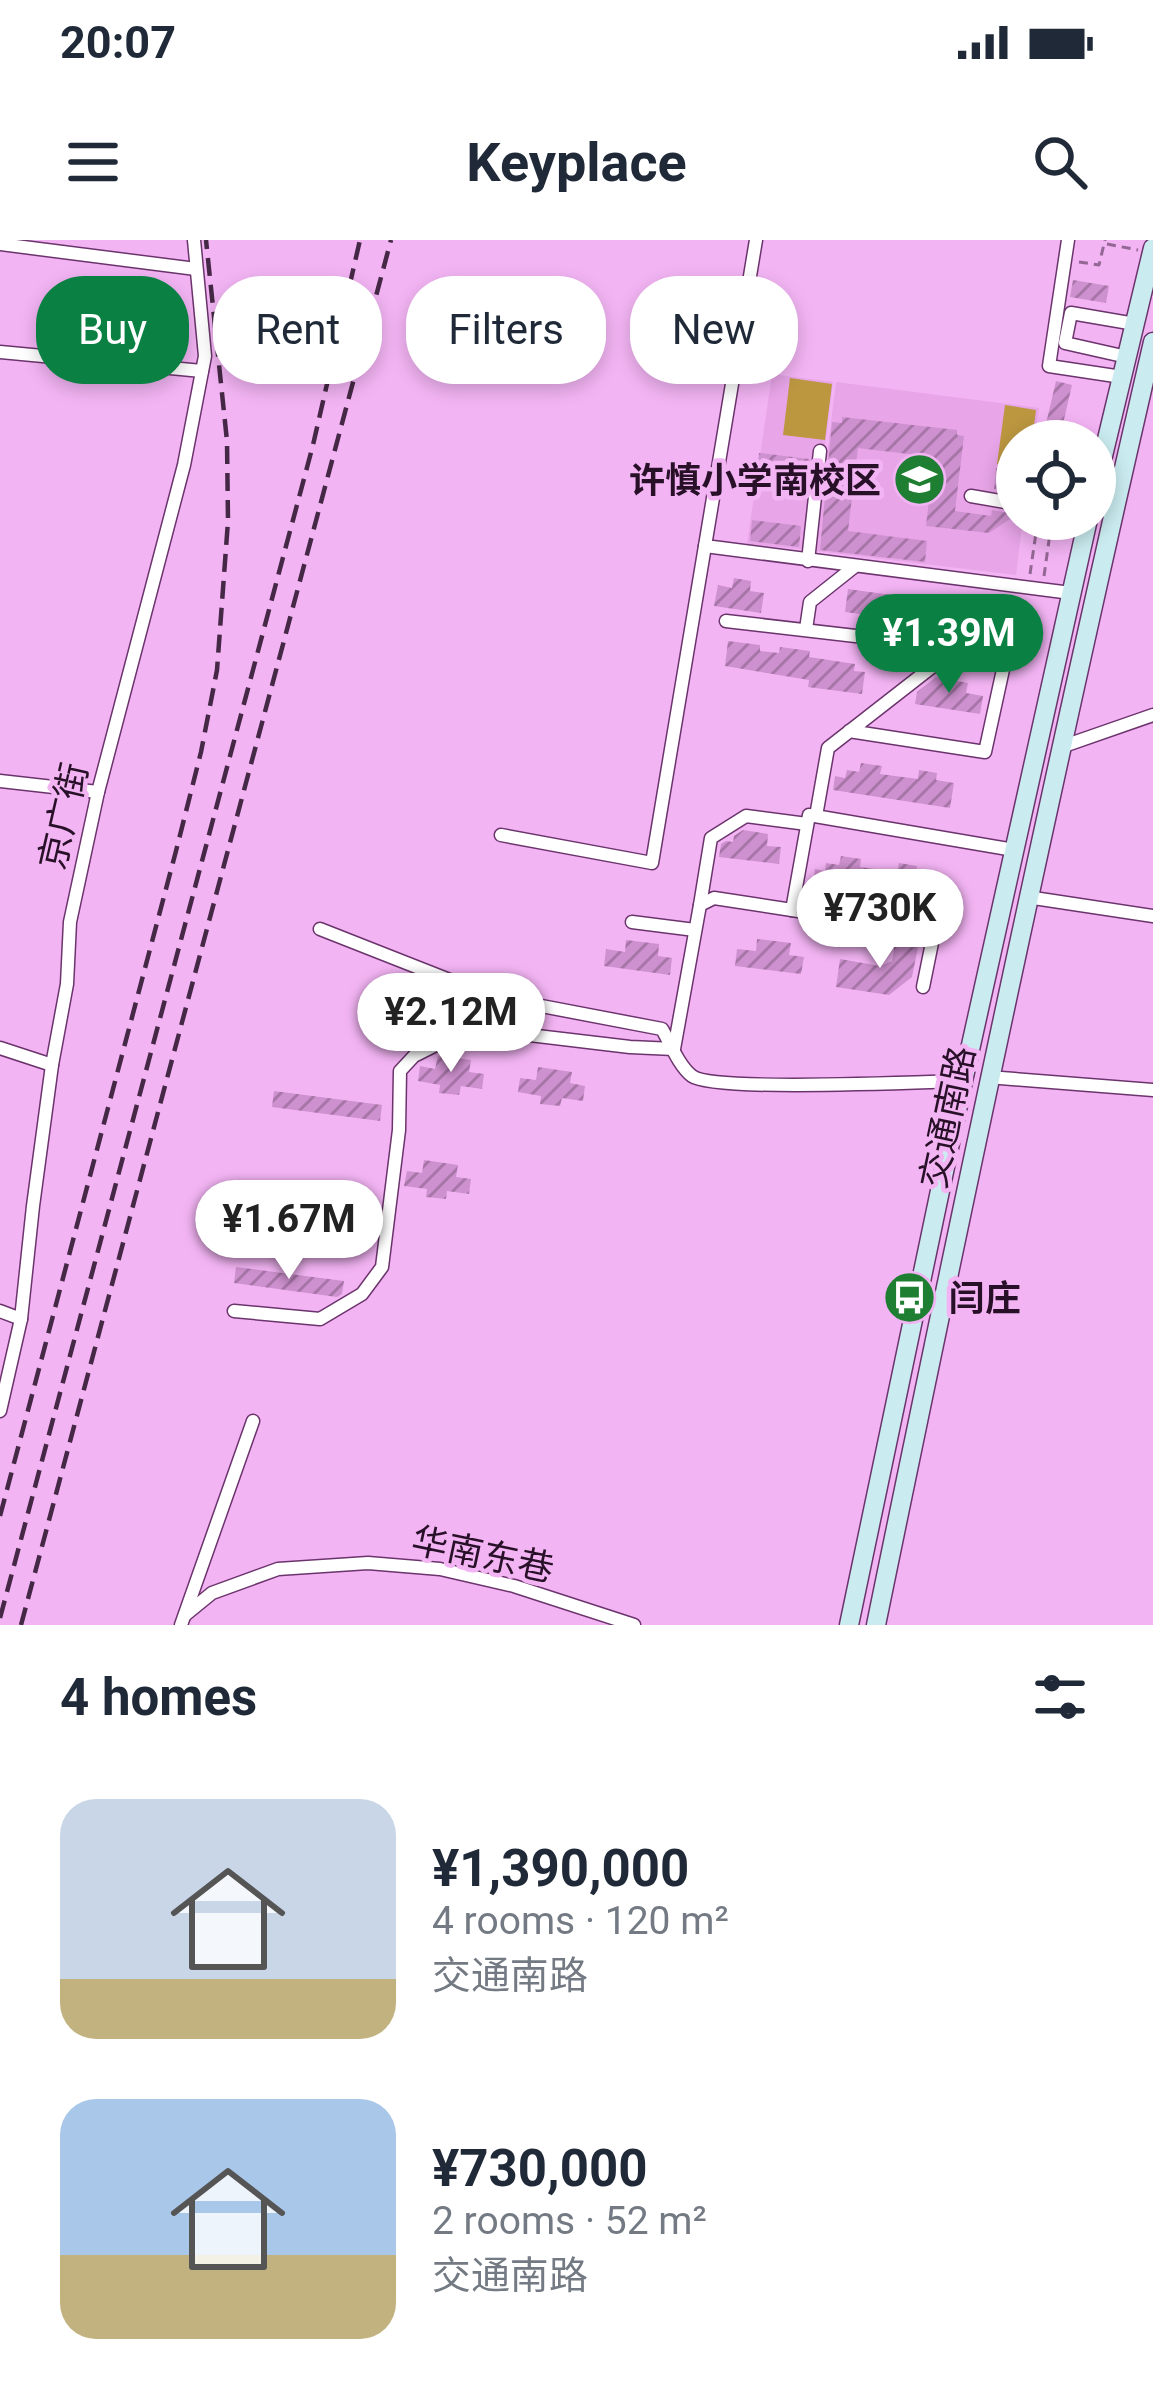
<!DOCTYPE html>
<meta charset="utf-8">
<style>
body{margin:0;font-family:Roboto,"Noto Sans SC",sans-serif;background:#f2f2f3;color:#1f2937;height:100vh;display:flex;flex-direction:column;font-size:45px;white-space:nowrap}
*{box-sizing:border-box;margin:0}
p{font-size:39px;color:#747a83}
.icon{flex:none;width:66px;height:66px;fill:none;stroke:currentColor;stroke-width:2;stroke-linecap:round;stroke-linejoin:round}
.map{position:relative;height:1385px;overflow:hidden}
.panel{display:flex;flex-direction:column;background:#fff;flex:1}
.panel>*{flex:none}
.banner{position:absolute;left:36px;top:36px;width:1083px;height:108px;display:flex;gap:24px}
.tools{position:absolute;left:996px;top:180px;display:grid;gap:24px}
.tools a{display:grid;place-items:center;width:120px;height:120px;border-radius:50%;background:#fff;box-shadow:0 6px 18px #0003;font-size:60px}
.price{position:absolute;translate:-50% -102px;padding:0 27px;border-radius:42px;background:#fff;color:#222;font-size:39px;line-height:78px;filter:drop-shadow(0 3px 6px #0008)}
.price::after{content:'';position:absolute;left:50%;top:72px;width:36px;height:27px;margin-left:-18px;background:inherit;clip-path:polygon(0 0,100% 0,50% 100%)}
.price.current{background:#0b8043;color:#fff}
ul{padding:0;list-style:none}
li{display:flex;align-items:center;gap:36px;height:300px;padding:0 60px}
li span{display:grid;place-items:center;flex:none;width:336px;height:240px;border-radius:36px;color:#555}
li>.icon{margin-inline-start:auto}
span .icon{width:144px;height:144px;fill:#fffc;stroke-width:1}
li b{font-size:51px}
h2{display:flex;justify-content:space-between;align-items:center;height:144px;padding:0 60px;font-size:51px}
.tag{padding:0 42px;border-radius:48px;background:#fff;box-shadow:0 6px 18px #0003;font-size:42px;line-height:108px}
.tag.current{background:#0b8043;color:#fff}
.status{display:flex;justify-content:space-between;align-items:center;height:84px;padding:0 60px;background:#fff;direction:ltr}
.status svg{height:33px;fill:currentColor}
header{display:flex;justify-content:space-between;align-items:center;height:156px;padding:0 60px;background:#fff;font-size:54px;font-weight:700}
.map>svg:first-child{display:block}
.built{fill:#e8a5e8}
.park{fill:#bc9740}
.building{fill:url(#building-hatch)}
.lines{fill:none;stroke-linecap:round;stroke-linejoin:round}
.minor-casing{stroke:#6b346c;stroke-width:15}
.secondary-casing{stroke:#6b346c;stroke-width:21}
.path{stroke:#936794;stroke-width:3;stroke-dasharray:9 6;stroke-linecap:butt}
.minor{stroke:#fff;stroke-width:12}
.secondary{stroke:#caecf0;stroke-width:18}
.rail{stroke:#452845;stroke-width:4.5;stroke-dasharray:18 9;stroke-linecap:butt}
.labels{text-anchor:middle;stroke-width:9;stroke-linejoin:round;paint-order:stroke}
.poi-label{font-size:36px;font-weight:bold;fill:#281128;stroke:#f3b4f4;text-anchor:end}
.street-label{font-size:36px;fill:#281128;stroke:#f3b4f4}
</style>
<div class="status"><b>20:07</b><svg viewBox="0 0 49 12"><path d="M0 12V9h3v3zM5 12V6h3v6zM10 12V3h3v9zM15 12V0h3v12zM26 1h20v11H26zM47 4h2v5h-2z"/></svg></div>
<header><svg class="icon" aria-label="menu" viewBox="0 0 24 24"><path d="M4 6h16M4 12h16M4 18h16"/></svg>Keyplace<svg class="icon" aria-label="search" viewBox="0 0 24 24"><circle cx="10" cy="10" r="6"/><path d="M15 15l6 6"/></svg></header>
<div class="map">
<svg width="1153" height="1385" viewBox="0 0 1153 1385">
<defs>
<pattern id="building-hatch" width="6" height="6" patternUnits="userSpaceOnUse" patternTransform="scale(3)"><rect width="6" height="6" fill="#ce91cf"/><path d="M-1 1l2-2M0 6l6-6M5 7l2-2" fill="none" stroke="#a775a8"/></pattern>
</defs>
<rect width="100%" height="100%" fill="#f3b4f4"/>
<g class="built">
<path d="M772,134L833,142L812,310L747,304Z"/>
<path d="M836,142L1039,168L1034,201H1017V279H1023L1016,335L815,311Z"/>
</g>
<g class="park">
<path d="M790,138L832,144L825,200L783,195Z"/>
<path d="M1005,165L1036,170L1032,201H1017V227L997,224Z"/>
</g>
<g class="building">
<path d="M1073,40L1109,46L1106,63L1070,57Z"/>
<path d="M1056,141L1072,145L1059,201H1042Z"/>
<path d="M842,177L957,190V195L964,196L955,271L991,276L992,270L1014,274L1013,277L989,293L926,286L934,217L858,208L848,291L927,301L925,322L820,310L832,182L842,183Z"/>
<path d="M759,213L809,219L806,240L757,234Z"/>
<path d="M996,228L1017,230L1016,253L994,249Z"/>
<path d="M752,280L801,286L799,307L750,301Z"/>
<path d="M734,338L751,341L750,351L764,353L761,373L714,366L718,345L732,348Z"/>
<path d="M848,349L942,362L939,385L845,372Z"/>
<path d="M986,383L1004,386L999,414L981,411Z"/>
<path d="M728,401L760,405V411L779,413L780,407L810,411L809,417L855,424L854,431L865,432L862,454L808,447L809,440L725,426Z"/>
<path d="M936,437L968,443L966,453L983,456L980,474L915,464L917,452Z"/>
<path d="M861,523L882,526L880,534L918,539L919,530L937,533L936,540L954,543L950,568L833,550L835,536L845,538L847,530L859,532Z"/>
<path d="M743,590L768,594L767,606L781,607L779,624L719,617L721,604L726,601L733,602L734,596Z"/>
<path d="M841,616L861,619L860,627L897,632L899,623L917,626L916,633L934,636L930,660L813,643L815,629L825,631L826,623L839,625Z"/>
<path d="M896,698L919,702L912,737L889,755L836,747L840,719L880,726L892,721Z"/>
<path d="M757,699L791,703L789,715L804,717L801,734L735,726L737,709L756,711Z"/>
<path d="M626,700L659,704L658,716L672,718L670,735L604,726L606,709L625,712Z"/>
<path d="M438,816L471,820L469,832L484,834L482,849L461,846L459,855L439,853L440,845L418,841L420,826L435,829Z"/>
<path d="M538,827L572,832L570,843L585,846L583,861L562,858L560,866L540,864L541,856L518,852L520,838L536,840Z"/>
<path d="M274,851L382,865L380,881L272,867Z"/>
<path d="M424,920L458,925L456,937L471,939L469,954L447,951L446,959L426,957L427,949L404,946L407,931L422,933Z"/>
<path d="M260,942L368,956L366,973L258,959Z"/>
<path d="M236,1027L344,1041L342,1054L337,1057L234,1043Z"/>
</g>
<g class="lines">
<defs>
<g id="minor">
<path d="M756,0L705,306L1071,353"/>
<path d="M1068,0L1049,126L1122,137"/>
<path d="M0,4L196,29"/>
<path d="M0,112L202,131"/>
<path d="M1127,117L1065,103L1071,73L1135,84"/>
<path d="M971,256L1017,264"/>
<path d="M808,321L820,211"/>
<path d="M726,381L890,400"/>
<path d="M806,389L810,362L854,327"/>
<path d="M1061,507L1153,475"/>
<path d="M0,541L98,552"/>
<path d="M816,576L828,508L946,416L1004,425L985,512L849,491"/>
<path d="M501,595L652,623L705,306"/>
<path d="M1027,657L1153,676"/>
<path d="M700,665L711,598L746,576L807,584"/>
<path d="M792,670L934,693L923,747"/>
<path d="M632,682L695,690"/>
<path d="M320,689L475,750L510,760L662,789C670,803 679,826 692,836C713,852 922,842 963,841"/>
<path d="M0,808L52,825"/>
<path d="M988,837L1153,850"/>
<path d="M0,1071L21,1079"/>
<path d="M234,1071L320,1079L362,1054L382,1027L399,890L400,831L414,816L470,788L630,807L674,809L700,665L714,658L792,670L809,575L1014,610"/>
<path d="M0,1171L21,1079L33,966L52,825L67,744L70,682L98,552L184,225L205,116L194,0"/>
<path d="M185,1375L212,1353L278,1329L368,1323L440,1329L514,1346L634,1385"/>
<path d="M181,1385L253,1181"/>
</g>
<g id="secondary">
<path d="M1095,249L1153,8"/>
<path d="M849,1385L963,841L1088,279"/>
<path d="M876,1385C964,956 1054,529 1153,102"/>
</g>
</defs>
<use href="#minor" class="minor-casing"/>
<use href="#secondary" class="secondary-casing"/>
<g class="path">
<path d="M1107,4L1138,10"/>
<path d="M1079,22L1099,25L1105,0"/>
<path d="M1030,334L1038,279"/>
<path d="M1044,336L1052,279"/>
</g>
<use href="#minor" class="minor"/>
<use href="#secondary" class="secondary"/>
<g class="rail">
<path d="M0,1276L176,611L201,512L217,430L228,281L227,201L206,0"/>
<path d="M0,1378L313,205L360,0"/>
<path d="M21,1385L391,0"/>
</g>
</g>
<defs>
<symbol id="school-disc" viewBox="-11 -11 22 22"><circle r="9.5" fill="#1e7e31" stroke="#f3b4f4"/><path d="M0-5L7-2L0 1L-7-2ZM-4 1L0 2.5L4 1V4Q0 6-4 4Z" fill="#fff"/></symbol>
<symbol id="bus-disc" viewBox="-11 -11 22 22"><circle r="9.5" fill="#1e7e31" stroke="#f3b4f4"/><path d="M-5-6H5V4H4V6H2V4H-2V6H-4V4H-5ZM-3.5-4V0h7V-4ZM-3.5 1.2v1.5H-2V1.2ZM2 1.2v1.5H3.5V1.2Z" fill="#fff"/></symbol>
</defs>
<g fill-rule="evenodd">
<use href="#school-disc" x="890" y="210" width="59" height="59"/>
<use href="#bus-disc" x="880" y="1028" width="59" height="59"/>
</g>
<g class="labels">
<g class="poi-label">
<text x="881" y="253">许慎小学南校区</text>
<text x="949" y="1071" text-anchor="start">闫庄</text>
</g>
<g class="street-label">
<text transform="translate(63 576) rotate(-77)" y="13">京广街</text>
<text transform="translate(947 877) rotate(-78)" y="13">交通南路</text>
<text transform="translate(483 1314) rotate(12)" y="13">华南东巷</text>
</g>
</g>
</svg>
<div class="tools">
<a><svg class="icon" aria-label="locate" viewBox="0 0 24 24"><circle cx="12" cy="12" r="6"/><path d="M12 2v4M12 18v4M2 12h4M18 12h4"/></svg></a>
</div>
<b class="price current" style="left:949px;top:456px">¥1.39M</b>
<b class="price" style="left:880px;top:731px">¥730K</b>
<b class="price" style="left:451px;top:835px">¥2.12M</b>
<b class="price" style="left:289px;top:1042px">¥1.67M</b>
<div class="banner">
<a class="tag current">Buy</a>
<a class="tag">Rent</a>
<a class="tag">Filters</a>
<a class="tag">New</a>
</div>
</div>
<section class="panel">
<h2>4 homes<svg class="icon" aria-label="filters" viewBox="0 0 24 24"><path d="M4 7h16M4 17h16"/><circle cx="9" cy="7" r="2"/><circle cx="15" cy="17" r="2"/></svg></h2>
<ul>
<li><span style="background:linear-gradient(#c9d6e8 75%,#c2b280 0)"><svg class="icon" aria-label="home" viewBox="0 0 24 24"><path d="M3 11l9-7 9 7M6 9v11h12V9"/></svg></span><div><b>¥1,390,000</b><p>4 rooms · 120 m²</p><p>交通南路</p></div></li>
<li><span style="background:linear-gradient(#a9c7e8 65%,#c2b280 0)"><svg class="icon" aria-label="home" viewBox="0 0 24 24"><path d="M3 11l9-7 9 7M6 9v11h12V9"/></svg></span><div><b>¥730,000</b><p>2 rooms · 52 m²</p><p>交通南路</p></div></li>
</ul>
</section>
